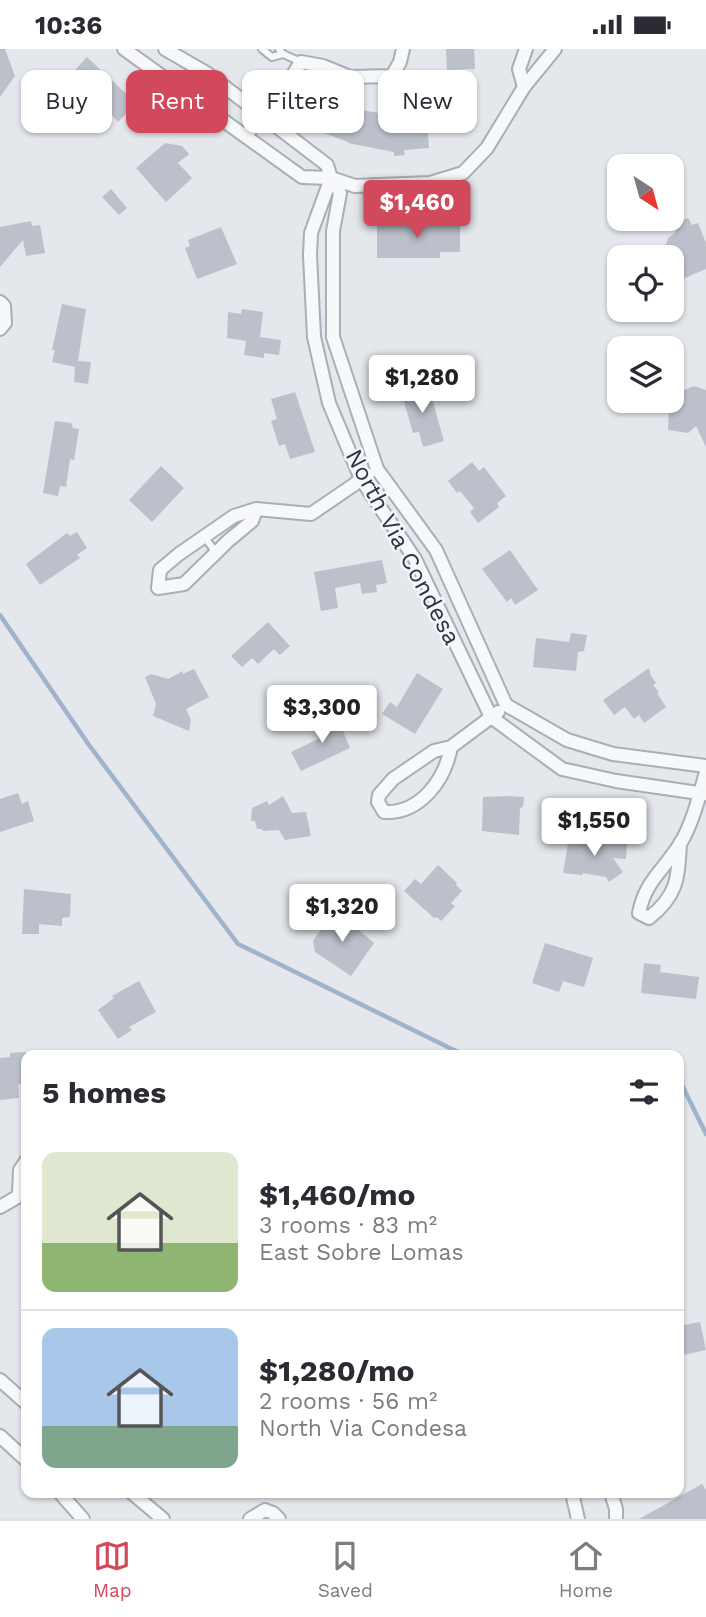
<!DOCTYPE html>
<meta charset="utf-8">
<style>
body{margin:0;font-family:"Work Sans",sans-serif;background:#f7f7f7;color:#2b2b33;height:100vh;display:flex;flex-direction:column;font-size:26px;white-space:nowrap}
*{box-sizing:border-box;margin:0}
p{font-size:23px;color:#7c7c81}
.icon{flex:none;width:38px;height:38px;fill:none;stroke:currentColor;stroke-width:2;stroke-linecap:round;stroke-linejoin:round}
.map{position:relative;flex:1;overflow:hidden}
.details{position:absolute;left:21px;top:1001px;width:663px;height:448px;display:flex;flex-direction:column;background:#fff;border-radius:14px;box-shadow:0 2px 5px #0004}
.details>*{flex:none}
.top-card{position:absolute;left:21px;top:21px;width:665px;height:63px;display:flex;gap:14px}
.needle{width:46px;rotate:144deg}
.tools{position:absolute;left:607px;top:105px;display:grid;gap:14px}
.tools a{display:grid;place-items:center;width:77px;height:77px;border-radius:14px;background:#fff;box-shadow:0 2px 5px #0004;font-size:35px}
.price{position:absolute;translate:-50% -60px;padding:0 16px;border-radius:7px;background:#fff;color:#222;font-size:23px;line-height:46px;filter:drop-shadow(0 2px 4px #0008)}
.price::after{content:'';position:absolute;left:50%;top:42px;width:21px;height:16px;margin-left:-10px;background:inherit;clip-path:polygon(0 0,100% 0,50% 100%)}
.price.selected{background:#d1495b;color:#fff}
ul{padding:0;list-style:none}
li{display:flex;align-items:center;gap:21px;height:175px;padding:0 21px}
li+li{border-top:2px solid #e1e1e2}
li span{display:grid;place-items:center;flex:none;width:196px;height:140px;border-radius:14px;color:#555}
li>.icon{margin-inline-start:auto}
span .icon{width:84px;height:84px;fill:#fffc;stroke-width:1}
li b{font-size:30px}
h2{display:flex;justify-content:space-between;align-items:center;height:84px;padding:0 21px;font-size:30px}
.chip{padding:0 24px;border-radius:14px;background:#fff;box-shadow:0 2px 5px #0004;font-size:24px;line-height:63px}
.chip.selected{background:#d1495b;color:#fff}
.status{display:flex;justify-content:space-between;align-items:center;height:49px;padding:0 35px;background:#fff;direction:ltr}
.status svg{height:19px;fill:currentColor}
.dock{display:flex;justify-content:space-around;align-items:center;height:98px;border-top:2px solid #e1e1e2;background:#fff;font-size:19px;color:#7c7c81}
.dock a{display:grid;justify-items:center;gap:4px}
.dock .selected{color:#d1495b}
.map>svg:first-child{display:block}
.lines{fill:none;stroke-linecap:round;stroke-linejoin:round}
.stream{stroke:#9fb4cc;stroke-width:4.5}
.building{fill:#bbc0ca}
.lane-casing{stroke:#a9aeb7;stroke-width:10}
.street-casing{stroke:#a9aeb7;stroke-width:16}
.lane{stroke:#f7f8fa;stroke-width:6}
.street{stroke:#f7f8fa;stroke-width:12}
.labels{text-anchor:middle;stroke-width:5;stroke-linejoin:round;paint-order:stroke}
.street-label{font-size:24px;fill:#2b3445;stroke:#f4f6f9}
</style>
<div class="status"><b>10:36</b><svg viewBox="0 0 49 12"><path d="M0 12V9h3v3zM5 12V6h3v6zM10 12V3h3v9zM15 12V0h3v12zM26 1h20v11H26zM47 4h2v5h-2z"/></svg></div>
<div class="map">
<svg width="706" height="1470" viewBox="0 0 706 1470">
<rect width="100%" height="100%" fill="#e4e7ec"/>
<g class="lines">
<g class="stream">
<path d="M0,566L89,696L238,895L464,1006"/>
<path d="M679,1030L706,1085"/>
</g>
</g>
<g class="building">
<path d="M0,0H5L15,27L0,48Z"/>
<path d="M446,0H474L475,20L447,21Z"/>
<path d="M87,8L136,54L118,73L112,66L109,69L64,33Z"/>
<path d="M445,28L472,44L452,78L426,62L429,99L404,101L405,106L394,107V103L348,94V93L300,75L312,44L326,51L331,40L346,49L343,58L391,66L390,60L422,57L432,42L436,44Z"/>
<path d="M165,94L182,97L189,105L178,114L192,129L166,153L136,119Z"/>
<path d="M111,140L127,159L119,166L102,148Z"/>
<path d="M688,169L692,176L698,174L706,194V220L680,231L672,214V208H669L665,199L668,189L675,184L680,172Z"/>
<path d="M31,172L32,177L40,176L45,204L26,207L23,191L0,218V178Z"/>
<path d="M460,173V203H440V209H377V174Z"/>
<path d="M221,178L237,215L197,230L185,199L190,197L188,191Z"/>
<path d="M62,255L86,260L78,312L91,313L88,335L74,333L75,318L52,313L55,301H52Z"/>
<path d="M242,260L263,263L260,288L281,291L279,306L264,304V309L244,306L246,292L227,289L228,263L241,265Z"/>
<path d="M411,336L413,343L429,339L444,392L423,398L419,383L413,384L400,339Z"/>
<path d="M694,337L706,341V398L696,377L688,384L668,381L669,355H683L684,341Z"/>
<path d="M295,343L315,403L290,410L285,395L279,397L271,372L277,370L271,350Z"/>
<path d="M55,372L71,374L73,379L79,380L74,411L70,410L66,438L60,437L58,447L43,444Z"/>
<path d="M472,413L479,422L484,418L506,447L497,454L499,458L478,474L470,463L474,459L460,442L457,444L448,432Z"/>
<path d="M161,417L184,439L152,473L129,451Z"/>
<path d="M77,483L87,499L77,506L80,509L40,536L26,515L67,484L70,487Z"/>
<path d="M510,501L538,541L515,556L511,549L507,553L482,520Z"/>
<path d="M382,511L387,534L376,536L377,543L362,545L360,534L335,539L338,559L321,562L314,523Z"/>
<path d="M268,573L290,597L280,606L274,600L258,615L252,609L242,618L231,607Z"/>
<path d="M571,584L587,586L584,602L578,603L576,622L533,618L536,589L569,593Z"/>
<path d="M649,619L651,627L656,634L653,636L659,643L657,644L666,658L644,674L639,666L634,670L625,658L614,666L603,651Z"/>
<path d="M194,620L209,648L186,660L191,671L189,682L153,667L156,655L145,628L151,625L168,630L183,622V625Z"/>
<path d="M417,624L443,640L415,685L382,665L390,653L397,658Z"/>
<path d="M337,667L350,699L301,722L291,703L318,690L314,678Z"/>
<path d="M18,744L22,755L28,752L34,772L0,783V750Z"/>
<path d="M283,747L292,764L306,763L311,787L285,791L279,781L263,782L262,780H257L255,772H251L252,759L267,752L269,756Z"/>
<path d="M507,747L524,748L523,758L520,759L519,786L482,782L483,748Z"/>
<path d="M569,789L627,795L626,810L613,809L623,823L609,833L606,828L583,824L582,826L563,824Z"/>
<path d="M438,816L457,834L456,836L462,842L451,854L455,857L441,872L437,868L434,869L404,842L415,830L421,835Z"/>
<path d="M24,840L71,845L70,868L62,869V877L39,875V885H22Z"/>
<path d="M341,866L374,894L351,927L315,903L313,892L329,869Z"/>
<path d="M545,894L593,909L584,938L563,932L559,943L532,934Z"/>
<path d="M644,914L661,916L660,923L699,928L696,950L641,944Z"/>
<path d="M139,932L156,963L129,978L132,981L118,990L98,961L114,949L112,947Z"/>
<path d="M26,1003V1035H18L19,1049L0,1051V1009L10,1008V1004Z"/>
<path d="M700,1273L706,1301L679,1307V1277Z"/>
<path d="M702,1435L706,1441V1470H639Z"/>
</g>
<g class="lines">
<defs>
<g id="lane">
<path d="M262,0L272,8L283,5"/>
<path d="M279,0L283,5L301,13"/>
<path d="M204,487L216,504"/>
</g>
<g id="street">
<path d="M124,0L302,128L331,129L327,116L208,25L165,0"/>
<path d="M524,38L519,20L526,0"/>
<path d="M246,87L261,65L280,46L301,13L323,17L350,28L392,27L400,13L403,0"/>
<path d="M331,129L355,137L430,134L463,124L487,99L524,38L555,0"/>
<path d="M0,253L4,257L5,274L0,280"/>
<path d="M256,460L252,472L228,492L184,535L158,539L160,521L179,505L234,467L256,460L311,465L368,426"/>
<path d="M451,698C445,731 420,765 384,763L378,753L379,746L393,730L434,702L451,698L498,663"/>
<path d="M706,717L613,705L567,691L506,656L436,501L377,420L333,288V182L340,144L331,129L311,184L310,206L314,288L329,354L361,430L415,510L491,668L562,720L616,732L706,745"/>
<path d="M680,794C678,829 678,846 649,869L639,864C645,832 664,821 680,795C692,776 700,745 706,723"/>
<path d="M19,1145L20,1121L26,1112"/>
<path d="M0,1158L24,1144"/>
<path d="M0,1331L26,1354"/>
<path d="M0,1387L26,1411"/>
<path d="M60,1444L83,1470"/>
<path d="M132,1444L163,1470"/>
<path d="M572,1444L578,1470"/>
<path d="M611,1444L616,1460V1470"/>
<path d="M250,1470L265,1461L273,1464L279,1470"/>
</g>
</defs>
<use href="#lane" class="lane-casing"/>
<use href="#street" class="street-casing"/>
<use href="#lane" class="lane"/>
<use href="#street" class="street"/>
</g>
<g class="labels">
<g class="street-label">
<text transform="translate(403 498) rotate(62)" y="8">North Via Condesa</text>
</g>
</g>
</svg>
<div class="tools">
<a><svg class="needle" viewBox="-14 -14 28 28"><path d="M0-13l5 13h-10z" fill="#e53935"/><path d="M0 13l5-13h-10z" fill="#7c7c81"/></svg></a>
<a><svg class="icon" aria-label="locate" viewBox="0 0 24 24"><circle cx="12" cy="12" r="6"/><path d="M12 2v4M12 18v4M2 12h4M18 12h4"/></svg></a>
<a><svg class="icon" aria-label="layers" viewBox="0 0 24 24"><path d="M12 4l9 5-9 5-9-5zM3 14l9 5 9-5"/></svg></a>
</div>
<b class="price selected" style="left:417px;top:191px">$1,460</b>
<b class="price" style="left:422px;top:366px">$1,280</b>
<b class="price" style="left:322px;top:696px">$3,300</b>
<b class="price" style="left:594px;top:809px">$1,550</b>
<b class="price" style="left:342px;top:895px">$1,320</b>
<div class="top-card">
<a class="chip">Buy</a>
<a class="chip selected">Rent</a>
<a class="chip">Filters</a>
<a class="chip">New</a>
</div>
<section class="details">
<h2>5 homes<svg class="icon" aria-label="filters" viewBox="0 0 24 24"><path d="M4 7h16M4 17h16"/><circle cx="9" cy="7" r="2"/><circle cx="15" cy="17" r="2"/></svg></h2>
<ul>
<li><span style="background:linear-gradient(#dfe7d0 65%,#8fb573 0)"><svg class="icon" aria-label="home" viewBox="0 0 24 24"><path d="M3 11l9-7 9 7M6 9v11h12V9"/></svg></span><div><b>$1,460/mo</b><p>3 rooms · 83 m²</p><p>East Sobre Lomas</p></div></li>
<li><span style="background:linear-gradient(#a9c7e8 70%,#7fa58c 0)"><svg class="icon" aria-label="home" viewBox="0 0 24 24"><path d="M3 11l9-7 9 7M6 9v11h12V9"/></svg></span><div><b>$1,280/mo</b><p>2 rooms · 56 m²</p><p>North Via Condesa</p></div></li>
</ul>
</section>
</div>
<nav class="dock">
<a class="selected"><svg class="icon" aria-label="map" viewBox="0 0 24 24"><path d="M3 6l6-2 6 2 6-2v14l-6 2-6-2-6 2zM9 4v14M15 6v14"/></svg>Map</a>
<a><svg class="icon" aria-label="saved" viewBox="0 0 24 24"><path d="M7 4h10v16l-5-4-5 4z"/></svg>Saved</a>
<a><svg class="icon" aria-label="home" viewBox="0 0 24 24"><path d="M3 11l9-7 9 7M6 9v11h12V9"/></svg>Home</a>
</nav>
